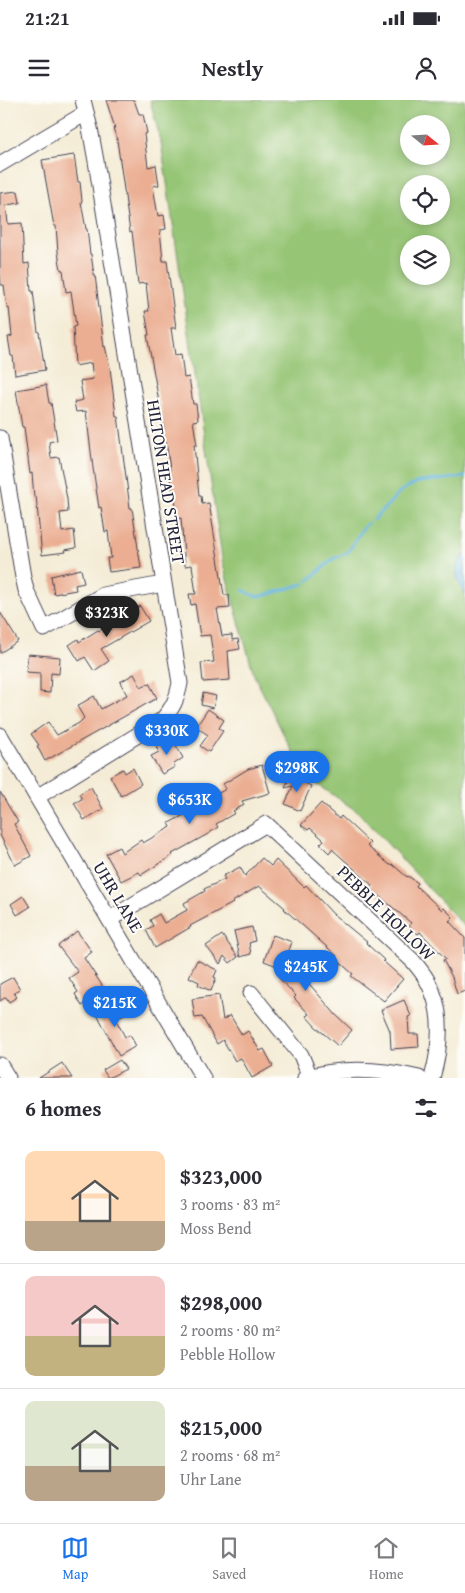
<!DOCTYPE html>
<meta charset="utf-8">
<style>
body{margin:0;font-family:"Gentium Book Plus",serif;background:#f2f2f3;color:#2b2b33;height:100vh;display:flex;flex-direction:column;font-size:19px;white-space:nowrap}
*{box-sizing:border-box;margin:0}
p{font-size:16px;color:#7c7c81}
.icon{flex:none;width:28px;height:28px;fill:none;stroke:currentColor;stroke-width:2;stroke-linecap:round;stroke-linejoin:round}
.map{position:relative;height:978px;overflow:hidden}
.sheet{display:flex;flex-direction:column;background:#fff;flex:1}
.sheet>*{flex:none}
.needle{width:32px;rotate:108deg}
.fabs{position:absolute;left:400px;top:15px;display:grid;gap:10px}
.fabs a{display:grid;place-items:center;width:50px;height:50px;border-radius:50%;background:#fff;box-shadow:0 2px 8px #0003;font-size:25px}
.price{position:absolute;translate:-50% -42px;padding:0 11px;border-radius:18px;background:#1a73e8;color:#fff;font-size:16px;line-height:32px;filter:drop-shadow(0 1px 2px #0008)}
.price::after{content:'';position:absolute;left:50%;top:30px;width:15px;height:11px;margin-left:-8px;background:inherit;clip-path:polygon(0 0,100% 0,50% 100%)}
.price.active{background:#222;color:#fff}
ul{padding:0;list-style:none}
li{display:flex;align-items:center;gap:15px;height:125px;padding:0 25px}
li+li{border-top:1px solid #e1e1e2}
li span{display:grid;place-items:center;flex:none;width:140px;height:100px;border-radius:10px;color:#555}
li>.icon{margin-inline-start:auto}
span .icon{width:60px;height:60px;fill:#fffc;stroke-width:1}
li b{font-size:21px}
h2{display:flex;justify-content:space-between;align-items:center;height:60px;padding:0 25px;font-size:21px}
.status{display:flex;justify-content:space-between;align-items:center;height:35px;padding:0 25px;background:#fff;direction:ltr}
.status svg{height:14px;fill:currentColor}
header{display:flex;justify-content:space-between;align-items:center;height:65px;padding:0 25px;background:#fff;font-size:22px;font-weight:800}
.tab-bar{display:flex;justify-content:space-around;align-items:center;height:70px;border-top:1px solid #e1e1e2;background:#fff;font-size:14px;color:#7c7c81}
.tab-bar a{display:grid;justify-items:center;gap:2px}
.tab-bar .active{color:#1a73e8}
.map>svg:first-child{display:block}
.green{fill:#95c574;stroke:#5c7458;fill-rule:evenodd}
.water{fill:#64b4df;stroke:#436b8d}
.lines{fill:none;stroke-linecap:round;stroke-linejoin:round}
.stream{stroke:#64b4df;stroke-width:3}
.building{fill:#ebae92}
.minor-casing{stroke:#424052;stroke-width:17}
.minor{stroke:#fff;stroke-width:15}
.labels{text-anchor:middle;stroke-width:4;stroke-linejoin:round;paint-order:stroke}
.street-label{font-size:18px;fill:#22223b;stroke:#fdfcf7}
</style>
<div class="status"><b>21:21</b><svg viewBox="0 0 49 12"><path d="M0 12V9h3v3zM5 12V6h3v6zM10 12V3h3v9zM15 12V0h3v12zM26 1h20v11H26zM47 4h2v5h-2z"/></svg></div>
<header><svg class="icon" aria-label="menu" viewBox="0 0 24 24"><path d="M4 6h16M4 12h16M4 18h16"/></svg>Nestly<svg class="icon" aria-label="person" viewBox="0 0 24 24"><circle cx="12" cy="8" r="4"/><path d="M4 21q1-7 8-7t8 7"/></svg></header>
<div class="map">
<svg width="465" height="978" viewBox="0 0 465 978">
<rect width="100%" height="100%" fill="#fdfcf7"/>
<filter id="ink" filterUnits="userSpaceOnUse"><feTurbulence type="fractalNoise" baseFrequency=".02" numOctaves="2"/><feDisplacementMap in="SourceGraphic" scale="10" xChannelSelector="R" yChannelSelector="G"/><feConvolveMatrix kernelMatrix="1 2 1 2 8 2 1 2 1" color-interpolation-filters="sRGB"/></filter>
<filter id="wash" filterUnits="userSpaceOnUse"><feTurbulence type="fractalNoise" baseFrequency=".0096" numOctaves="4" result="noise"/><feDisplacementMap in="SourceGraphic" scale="20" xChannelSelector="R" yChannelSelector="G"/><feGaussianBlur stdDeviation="1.12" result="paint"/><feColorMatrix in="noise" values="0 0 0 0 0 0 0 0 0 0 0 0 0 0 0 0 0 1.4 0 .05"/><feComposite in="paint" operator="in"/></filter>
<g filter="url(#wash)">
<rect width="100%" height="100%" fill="#f4ecd6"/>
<path class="green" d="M150,0H465V827L358,712L304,675L254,575L223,465L161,42ZM409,24H441V56H409ZM409,84H441V116H409ZM409,144H441V176H409Z"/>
<path class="water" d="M465,454V495C458,481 450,467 465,454Z"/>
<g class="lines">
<g class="stream">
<path d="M373,420L402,390L418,382L465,377"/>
<path d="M308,481L333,459L348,452L363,428L368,423"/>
<path d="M243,490L255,496H263L303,484"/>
</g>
</g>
<g id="blocks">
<g class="building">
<path d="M106,0H134L139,14H143L147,33L144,34L148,67L156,65L159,85L153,86L158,116L164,115L166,129L160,130L163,161H167L176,228H171L175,255L181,254L184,278L189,277L193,304H196L198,320L193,321L197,345H194L199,396H201L202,404L209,403L224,495H229L230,508L217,509L222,536L232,535V540L238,539L240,549L228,551L230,580L203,582L201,563L214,562L210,535L200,536L195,504L191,505L189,494H196L192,465L185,466L181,418L177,419L174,388H171L170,376H171L166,342L164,343L162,330L164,329L160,302H159L147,235H149L145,211H149L146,183L138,184L132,131L130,132L117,40L113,28H115Z"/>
<path d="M74,55L78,82H80L82,101L81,102L86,129H87L90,154H91L94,175H95L104,247L105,246L110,268L116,316H118L130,408H132L141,468L109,472L107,458H111L108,431L105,432L101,407L99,408L93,368L86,311L76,312L74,302L83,300L80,281L93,279L91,263L75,266L73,227L76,226L71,191L66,192L63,170H61L58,152L56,126H54L42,60Z"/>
<path d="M18,91L20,103L6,105L8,124L22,123L24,164L29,163L31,191H33L38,232H39L45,270L15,275L13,256H11L8,237L12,236L9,208H7L4,185H1L0,174V93Z"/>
<path d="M46,285L49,303H51L57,340L49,342L51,358L59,357L67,399L68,412L60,413L62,432L74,430L76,448L65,450L66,452L42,455L36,396L34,397L32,373L30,374L24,327H22L16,290Z"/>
<path d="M81,469L84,483L75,485L76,490L54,494L51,476Z"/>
<path d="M140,506L149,521L101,549L109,561L94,571L85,557L79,561L69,545L78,539L79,542L98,530L99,531Z"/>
<path d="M0,512L18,541L0,553Z"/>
<path d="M28,554L60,557L59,574L51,573L50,593L40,592V573L26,572Z"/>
<path d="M134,574L141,587L149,583L157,598L45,661L37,646L39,645L31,634L48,622L57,635L79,623L84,618L77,606L94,596L101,609L127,595L120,582Z"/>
<path d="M203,593L216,596L213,608L201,605Z"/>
<path d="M208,609L224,620L219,628L223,631L209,652L200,646L208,635L196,627Z"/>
<path d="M172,638L183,658L174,664L175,667L162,674L151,656L159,652L156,647Z"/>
<path d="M262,665L270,693L242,701L244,705L233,711L235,713L216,724L218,727L208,734L172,754L173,755L141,775L139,772L121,781L106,754L119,747L122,753L141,740L143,743L171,727L169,723L184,715L182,712L199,700L201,703L226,689L223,684L248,669Z"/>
<path d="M133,668L141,684L121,696L110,676L123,669L125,673Z"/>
<path d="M290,676L311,686L300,711L285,704L293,686L285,688Z"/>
<path d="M91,687L103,709L84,720L74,703L82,699L79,694Z"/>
<path d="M0,692L18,722L14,724L31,756L15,765L0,735Z"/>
<path d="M321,703L339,719L341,716L370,743L367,746L390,765L392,764L407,777L408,776L418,783L416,786L442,810L444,808L453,817L449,821L465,838V891L457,894L452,877L443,860L446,859L420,832L418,834L409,826L411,823L370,788L372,785L332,749L329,753L320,744L324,740L310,728L308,730L301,725Z"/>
<path d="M262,758L271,766L276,760L304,787L306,785L333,814L367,842L366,843L384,860L383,861L403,879L384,901L351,876L353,874L335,858L337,856L284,809L285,808L259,786L232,802L233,803L190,826L191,827L155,848L146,830L153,826L150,820L159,814L164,823L187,810L184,803L205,791L204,789L225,779L223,776L240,767L245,776Z"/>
<path d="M23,796L30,807L17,815L11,804Z"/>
<path d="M252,827L255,841L249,843L251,854L240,857L234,831Z"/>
<path d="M77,831L92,852L84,858L105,890L82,906L75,894L78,892L69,878L78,872L58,846Z"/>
<path d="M222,835L238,857L230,863L224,856L220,864L206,846Z"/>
<path d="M273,835L292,842L288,853L309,875L305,879L336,915L352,930L338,946L316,927L306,916L309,914L294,898L296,896L279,878L288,870L264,861Z"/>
<path d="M197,860L217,870L214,877L216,878L211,891L198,885L199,882L189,877Z"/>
<path d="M13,877L20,889L14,893L17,897L9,902L6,897L0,901V884Z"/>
<path d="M219,895L223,920L230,915L242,935L248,931L260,951L264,949L273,966L252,978L241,958L235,961L223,940L217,944L202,917L195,918L192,899Z"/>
<path d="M404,900L411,916L408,917L409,934H418L419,947L391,949L390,931L381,910Z"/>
<path d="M118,901L125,914L115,918L125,937L130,935L136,946L119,956L96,912Z"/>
<path d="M120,960L126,969L108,978L103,970Z"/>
<path d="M62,963L72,978H39Z"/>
</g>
</g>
</g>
<g filter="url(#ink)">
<use href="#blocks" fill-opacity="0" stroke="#424052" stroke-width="1"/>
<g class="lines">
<defs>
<g id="minor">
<path d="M0,64L86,13"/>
<path d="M0,338L23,477L26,490L44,529L103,495L163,484"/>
<path d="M0,635L203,978"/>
<path d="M37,697L162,620C173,608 177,599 180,583L96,61L90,28L83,0"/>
<path d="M110,819L266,724L413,861C418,867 423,873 427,880C444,910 441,946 432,978"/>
<path d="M251,893L301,955L310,977"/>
<path d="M0,965L8,978"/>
<path d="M305,978C343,966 381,969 419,978"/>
</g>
</defs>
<use href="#minor" class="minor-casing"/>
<use href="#minor" class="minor"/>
</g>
</g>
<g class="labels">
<g class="street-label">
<text transform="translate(166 382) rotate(81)" y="6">HILTON HEAD STREET</text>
<text transform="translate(118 797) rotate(59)" y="6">UHR LANE</text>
<text transform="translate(386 813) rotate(44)" y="6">PEBBLE HOLLOW</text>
</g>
</g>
</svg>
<div class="fabs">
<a><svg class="needle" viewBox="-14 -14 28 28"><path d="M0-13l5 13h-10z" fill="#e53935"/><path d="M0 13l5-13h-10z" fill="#7c7c81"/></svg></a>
<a><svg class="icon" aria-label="locate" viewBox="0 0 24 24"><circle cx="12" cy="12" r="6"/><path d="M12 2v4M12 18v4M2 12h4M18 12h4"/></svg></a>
<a><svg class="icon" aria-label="layers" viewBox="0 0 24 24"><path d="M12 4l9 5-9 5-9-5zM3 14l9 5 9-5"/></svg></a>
</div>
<b class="price active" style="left:107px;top:538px">$323K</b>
<b class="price" style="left:167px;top:656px">$330K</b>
<b class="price" style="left:297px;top:693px">$298K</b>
<b class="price" style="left:190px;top:725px">$653K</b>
<b class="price" style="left:306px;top:892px">$245K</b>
<b class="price" style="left:115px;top:928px">$215K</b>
</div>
<section class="sheet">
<h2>6 homes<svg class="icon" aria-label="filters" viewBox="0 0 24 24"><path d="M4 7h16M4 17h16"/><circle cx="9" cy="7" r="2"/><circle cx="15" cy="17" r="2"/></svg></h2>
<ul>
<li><span style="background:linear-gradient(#ffd9b3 70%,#b9a48a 0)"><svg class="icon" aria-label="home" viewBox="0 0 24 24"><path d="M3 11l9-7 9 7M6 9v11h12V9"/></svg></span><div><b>$323,000</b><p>3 rooms · 83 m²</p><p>Moss Bend</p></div></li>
<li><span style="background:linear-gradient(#f6c9c9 60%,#c2b280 0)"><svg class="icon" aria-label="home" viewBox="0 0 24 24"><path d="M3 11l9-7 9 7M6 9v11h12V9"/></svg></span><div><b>$298,000</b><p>2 rooms · 80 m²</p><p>Pebble Hollow</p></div></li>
<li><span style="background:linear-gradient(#dfe7d0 65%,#b9a48a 0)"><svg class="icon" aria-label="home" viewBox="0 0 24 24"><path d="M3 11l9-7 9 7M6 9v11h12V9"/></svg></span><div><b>$215,000</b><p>2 rooms · 68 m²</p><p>Uhr Lane</p></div></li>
</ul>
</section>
<nav class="tab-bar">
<a class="active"><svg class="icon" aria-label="map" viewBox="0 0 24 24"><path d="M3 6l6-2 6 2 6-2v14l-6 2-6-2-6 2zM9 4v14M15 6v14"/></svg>Map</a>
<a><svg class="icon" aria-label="saved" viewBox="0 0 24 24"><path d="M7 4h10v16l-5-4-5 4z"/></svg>Saved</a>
<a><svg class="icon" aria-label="home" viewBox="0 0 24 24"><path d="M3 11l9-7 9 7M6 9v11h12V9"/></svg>Home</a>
</nav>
